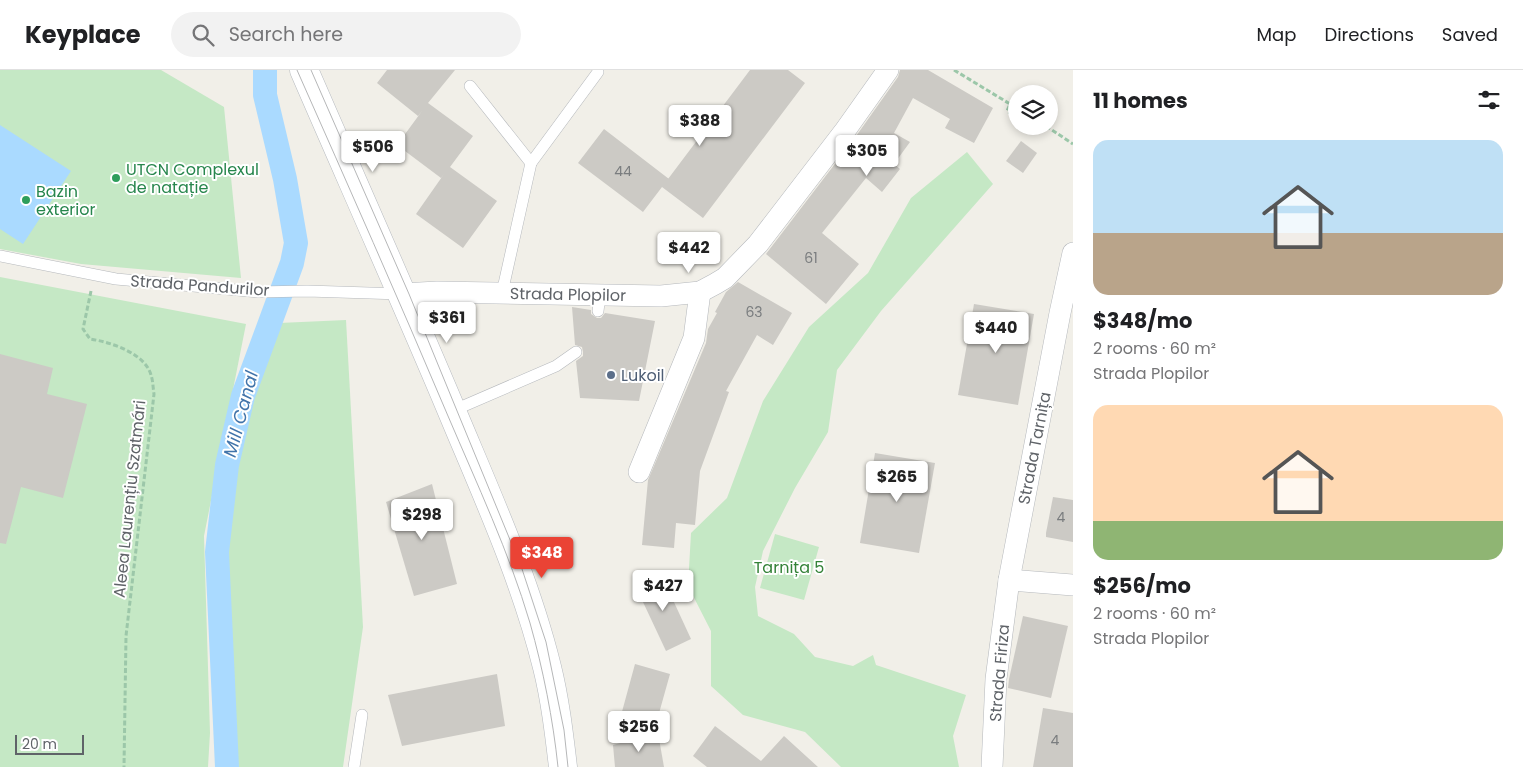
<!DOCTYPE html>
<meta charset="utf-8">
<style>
body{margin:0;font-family:Poppins,sans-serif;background:#f2f2f2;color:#202124;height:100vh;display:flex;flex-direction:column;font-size:19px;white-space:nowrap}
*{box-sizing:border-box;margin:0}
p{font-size:16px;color:#757577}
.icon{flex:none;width:28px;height:28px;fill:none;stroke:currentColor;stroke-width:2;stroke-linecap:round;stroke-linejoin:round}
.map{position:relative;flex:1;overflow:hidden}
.drawer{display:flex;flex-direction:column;background:#fff;width:450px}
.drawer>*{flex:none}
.buttons{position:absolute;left:1008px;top:15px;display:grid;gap:10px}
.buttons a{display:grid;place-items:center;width:50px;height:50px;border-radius:50%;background:#fff;box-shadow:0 2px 8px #0003;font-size:25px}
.scale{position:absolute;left:15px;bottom:12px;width:69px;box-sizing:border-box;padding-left:5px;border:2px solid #5f6368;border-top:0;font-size:14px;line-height:18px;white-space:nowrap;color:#5f6368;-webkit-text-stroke:4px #fff;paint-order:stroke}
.price{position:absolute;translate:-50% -42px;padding:0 11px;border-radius:5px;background:#fff;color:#222;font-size:16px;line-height:32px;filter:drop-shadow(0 1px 2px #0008)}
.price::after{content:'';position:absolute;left:50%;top:30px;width:15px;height:11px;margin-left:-8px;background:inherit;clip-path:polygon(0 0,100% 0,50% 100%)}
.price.selected{background:#ea4335;color:#fff}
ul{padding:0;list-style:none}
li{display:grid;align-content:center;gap:10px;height:265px;padding:0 20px}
li span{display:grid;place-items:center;height:155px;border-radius:15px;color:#555}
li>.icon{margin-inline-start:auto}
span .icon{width:90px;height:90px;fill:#fffc;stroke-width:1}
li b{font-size:21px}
h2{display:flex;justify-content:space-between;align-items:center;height:60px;padding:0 20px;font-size:21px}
header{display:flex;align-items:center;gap:30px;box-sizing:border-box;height:70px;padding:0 25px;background:#fff;border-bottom:1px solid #e0e0e0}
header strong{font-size:24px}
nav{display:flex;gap:28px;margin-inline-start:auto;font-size:18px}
.search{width:350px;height:45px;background:#f2f2f2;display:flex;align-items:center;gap:12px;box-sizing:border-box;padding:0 18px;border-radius:28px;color:#757577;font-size:19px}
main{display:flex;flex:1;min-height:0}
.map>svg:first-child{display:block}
.green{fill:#c5e8c5}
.water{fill:#aadaff}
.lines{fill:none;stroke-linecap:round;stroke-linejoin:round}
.canal{stroke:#aadaff;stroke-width:24}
.building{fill:#cccac5}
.lane-casing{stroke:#b5b8bc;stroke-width:12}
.street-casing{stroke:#b5b8bc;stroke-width:22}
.secondary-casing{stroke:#b6babf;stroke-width:29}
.path{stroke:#9cc7a9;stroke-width:3;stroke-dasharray:5 2.5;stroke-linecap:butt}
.lane{stroke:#fff;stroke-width:11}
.street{stroke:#fff;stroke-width:21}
.secondary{stroke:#fff;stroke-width:28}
.tram{stroke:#b6b7b8;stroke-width:1}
.leisure-dot{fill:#2e9e5b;stroke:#fff;stroke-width:2}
.service-dot{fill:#5c6f8a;stroke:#fff;stroke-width:2}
.labels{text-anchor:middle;stroke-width:4;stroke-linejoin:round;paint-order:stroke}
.number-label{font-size:14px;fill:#7a7d7f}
.leisure-label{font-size:16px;fill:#27864d;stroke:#fff;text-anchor:start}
.street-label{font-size:16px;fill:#5f6368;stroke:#fff}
.service-label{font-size:16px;fill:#4e5e75;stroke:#fff;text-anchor:start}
.park-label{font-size:16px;fill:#348238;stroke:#fff}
.water-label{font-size:18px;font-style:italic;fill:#4174aa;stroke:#fff}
</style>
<header>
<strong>Keyplace</strong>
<div class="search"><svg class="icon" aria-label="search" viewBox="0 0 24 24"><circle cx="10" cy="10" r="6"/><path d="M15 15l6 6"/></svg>Search here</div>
<nav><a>Map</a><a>Directions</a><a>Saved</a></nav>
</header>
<main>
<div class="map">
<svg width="1073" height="697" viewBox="0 0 1073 697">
<rect width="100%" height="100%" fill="#f1efe8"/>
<g class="green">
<path d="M0,0H161L224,37L241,208L81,194L0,179Z"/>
<path d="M967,82L993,114L881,241L837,300L828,362L795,418L763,481L755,517L758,546L794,564L815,587L853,596L873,585L876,595L966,625L953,666L959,697H841L805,662L743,645L711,616V561L688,516L691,463L727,428L763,331L809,257L868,203L911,128Z"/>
<path d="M0,207L246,254L204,466L210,663L208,697H0Z"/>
<path d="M346,250L363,557L343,697H232L223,484L233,396L252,328L279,253Z"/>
<path d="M775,464L819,477L804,530L760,518Z"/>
</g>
<path class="water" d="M0,55L71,101L23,174L0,159Z"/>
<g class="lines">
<path class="canal" d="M227,697L217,482L227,395L243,326L292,193L296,173L285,109L265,25V0"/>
</g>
<g class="building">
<path d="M387,0H455L428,33L473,66L450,97L497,131L463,178L416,144L444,104L441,108L397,75L422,41L418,46L377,13Z"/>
<path d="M750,0H788L805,13L703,148L662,117L643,142L578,93L604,59L669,109L665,113Z"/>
<path d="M900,0H928L993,38L974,73L945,58L950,49L913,28L894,63L910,72L894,94L900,99L882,122L866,108L822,163L859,194L826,234L766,184L854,69L898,7Z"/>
<path d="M1021,71L1037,83L1023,103L1006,91Z"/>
<path d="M738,212L792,243L773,275L757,265L726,321L729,322L700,401L695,455L676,453L674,478L642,475L648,410L706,273L708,259L717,243L715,242L726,222Z"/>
<path d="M974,234L1034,244L1018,335L958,325Z"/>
<path d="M572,237L591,240V244L597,248H601L605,243L655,251L639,331L580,328L576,291L583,286V282L582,277L575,275Z"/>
<path d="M0,284L53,298L47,324L87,334L63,428L21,417L6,474L0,473Z"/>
<path d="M875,383L935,393L919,483L860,473Z"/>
<path d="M432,414L457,514L414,526L386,432Z"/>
<path d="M1053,427L1073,430V472L1046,467V463Z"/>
<path d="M661,504L691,569L666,581L635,515Z"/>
<path d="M1023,546L1068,556L1051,628L1008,618L1009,609Z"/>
<path d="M635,594L670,604L656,654L657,660L620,649Z"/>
<path d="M497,604L505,656L402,676L388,625Z"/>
<path d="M1043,638L1073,643V697H1033Z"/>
<path d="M715,656L761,691L784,666L818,697H707L693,686Z"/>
<path d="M658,663L664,697H615L613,675Z"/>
</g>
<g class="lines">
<defs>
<g id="lane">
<path d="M470,16L531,93L502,223"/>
<path d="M531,93L598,2"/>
<path d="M0,186L116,209L258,222L307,221L401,224"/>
<path d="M598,241L600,225"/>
<path d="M452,341L556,296L576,282"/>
<path d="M354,697L362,645"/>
</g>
<g id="street">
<path d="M1073,183L1060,243L1009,510L1073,515"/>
<path d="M403,224L437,222L661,226L700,222L715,214L725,208L758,174L844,62L888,0"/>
<path d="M639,402L694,268L700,222"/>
<path d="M992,697L996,609L1009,510"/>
</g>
<path id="secondary" d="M304,0C353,113 403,225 451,339C486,423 525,508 547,597C555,629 559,663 563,697"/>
</defs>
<use href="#lane" class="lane-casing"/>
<use href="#street" class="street-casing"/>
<use href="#secondary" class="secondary-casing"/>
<g class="path">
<path d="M954,0L1010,34L1007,41L1016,47"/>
<path d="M1046,56L1073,74"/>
<path d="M91,221L83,259L90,269C110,272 145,283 151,305C153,311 153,318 154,324L126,566L124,697"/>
</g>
<use href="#lane" class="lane"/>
<use href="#street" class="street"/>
<use href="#secondary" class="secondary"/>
<g class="tram">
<path d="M297,0C348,115 399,230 448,346C477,414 509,482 530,553C543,599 553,649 558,697"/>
<path d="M311,0L409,224L522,499L546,572L564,660L568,697"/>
</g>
</g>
<g class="leisure-dot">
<circle cx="116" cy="108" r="5"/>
<circle cx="26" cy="130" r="5"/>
</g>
<circle class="service-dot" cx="611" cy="305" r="5"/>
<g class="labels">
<g class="number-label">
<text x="623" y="106">44</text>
<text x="811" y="193">61</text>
<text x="754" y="247">63</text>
<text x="1061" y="452">4</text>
<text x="1055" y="675">4</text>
</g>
<g class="leisure-label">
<text x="126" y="105">UTCN Complexul<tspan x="126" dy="18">de natație</tspan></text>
<text x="36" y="127">Bazin<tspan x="36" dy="18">exterior</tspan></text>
</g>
<g class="street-label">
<text transform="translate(200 215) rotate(4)" y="6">Strada Pandurilor</text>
<text transform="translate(568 224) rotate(1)" y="6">Strada Plopilor</text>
<text transform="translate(1034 378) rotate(-79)" y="6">Strada Tarnița</text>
<text transform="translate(129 429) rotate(-84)" y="6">Aleea Laurențiu Szatmári</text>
<text transform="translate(999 603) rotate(-85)" y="6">Strada Firiza</text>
</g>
<g class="service-label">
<text x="621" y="311">Lukoil</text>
</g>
<g class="park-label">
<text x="789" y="503">Tarnița 5</text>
</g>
<g class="water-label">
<text transform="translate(241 344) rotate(-75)" y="6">Mill Canal</text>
</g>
</g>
</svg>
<div class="buttons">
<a><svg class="icon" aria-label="layers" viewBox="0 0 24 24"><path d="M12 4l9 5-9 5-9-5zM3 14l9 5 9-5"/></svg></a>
</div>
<div class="scale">20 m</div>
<b class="price" style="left:700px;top:77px">$388</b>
<b class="price" style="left:373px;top:103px">$506</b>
<b class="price" style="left:867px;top:107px">$305</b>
<b class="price" style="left:689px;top:204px">$442</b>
<b class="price" style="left:447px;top:274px">$361</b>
<b class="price" style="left:996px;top:284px">$440</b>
<b class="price" style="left:897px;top:433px">$265</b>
<b class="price" style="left:422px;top:471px">$298</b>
<b class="price selected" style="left:542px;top:509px">$348</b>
<b class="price" style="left:663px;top:542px">$427</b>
<b class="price" style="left:639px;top:683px">$256</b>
</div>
<section class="drawer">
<h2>11 homes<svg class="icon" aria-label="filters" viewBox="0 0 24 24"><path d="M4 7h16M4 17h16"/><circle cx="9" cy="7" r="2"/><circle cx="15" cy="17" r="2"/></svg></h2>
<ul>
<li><span style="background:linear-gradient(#bfe0f5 60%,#b9a48a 0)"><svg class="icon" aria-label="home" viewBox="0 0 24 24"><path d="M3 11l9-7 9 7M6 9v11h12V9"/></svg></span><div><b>$348/mo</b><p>2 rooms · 60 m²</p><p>Strada Plopilor</p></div></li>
<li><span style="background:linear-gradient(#ffd9b3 75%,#8fb573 0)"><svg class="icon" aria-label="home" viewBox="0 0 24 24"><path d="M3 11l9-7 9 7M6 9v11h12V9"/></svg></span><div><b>$256/mo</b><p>2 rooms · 60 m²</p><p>Strada Plopilor</p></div></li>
</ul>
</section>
</main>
